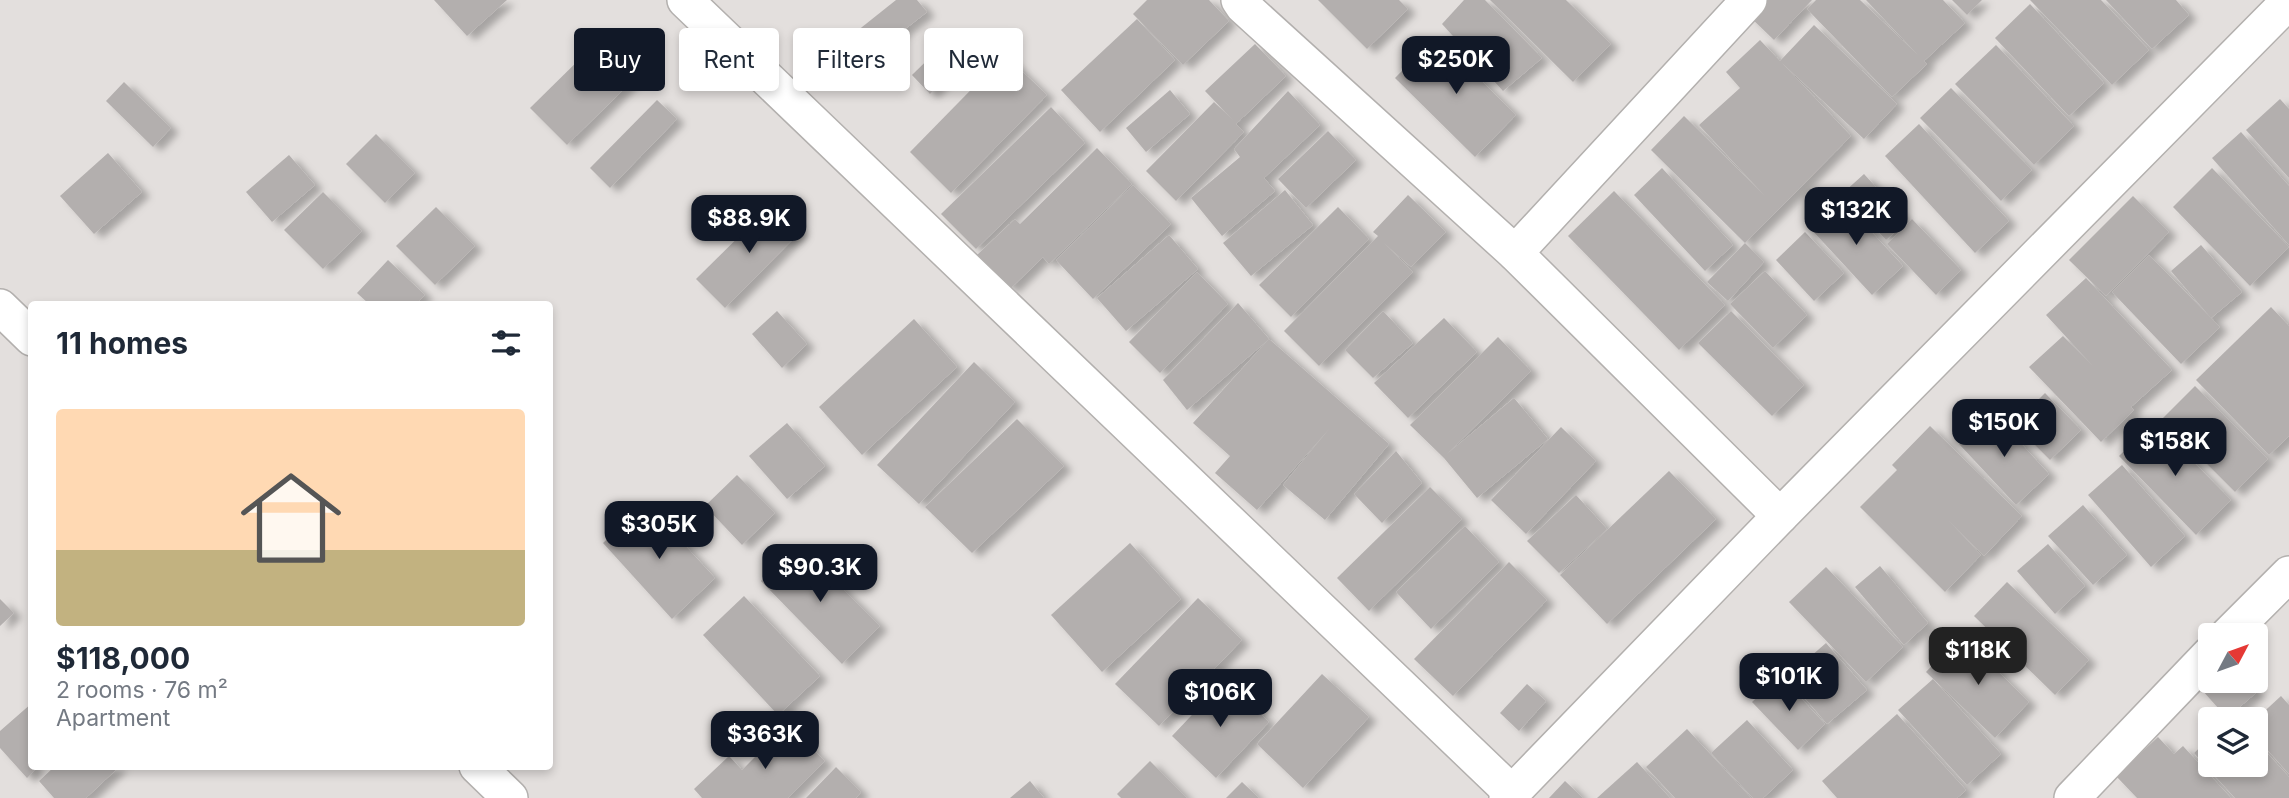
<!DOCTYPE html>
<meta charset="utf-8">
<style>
body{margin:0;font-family:Inter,sans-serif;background:#f2f2f3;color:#1f2937;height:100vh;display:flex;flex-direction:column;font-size:26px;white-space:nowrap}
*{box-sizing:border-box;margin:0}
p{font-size:23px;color:#747a83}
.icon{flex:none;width:38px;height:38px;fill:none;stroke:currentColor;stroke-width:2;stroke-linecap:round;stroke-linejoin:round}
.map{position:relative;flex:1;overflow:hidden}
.sheet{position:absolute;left:28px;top:301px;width:525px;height:469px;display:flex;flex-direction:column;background:#fff;border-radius:7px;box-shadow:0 4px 10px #0003}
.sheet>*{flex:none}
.banner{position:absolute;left:574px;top:28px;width:665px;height:63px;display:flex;gap:14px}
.needle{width:46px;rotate:49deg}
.tools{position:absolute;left:2198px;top:623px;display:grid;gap:14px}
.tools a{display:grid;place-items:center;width:70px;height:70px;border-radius:7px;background:#fff;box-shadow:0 4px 10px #0003;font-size:35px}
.price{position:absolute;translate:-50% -60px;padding:0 16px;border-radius:14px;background:#111827;color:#fff;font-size:23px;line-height:46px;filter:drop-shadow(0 2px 4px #0008)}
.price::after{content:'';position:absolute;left:50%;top:42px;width:21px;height:16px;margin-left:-10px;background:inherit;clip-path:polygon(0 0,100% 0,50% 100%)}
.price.current{background:#222;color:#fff}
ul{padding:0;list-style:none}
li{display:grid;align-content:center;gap:14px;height:371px;padding:0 28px}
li+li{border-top:2px solid #e0e1e3}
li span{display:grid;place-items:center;height:217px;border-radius:7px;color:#555}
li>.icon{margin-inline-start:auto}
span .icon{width:126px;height:126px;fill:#fffc;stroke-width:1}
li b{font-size:30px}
h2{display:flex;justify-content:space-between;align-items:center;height:84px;padding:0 28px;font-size:30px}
.chip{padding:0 24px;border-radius:7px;background:#fff;box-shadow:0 4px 10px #0003;font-size:24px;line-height:63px}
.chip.current{background:#111827;color:#fff}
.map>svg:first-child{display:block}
.building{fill:#b3afae;filter:url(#shadow)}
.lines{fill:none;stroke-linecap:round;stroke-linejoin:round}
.minor-casing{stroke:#b3b0ae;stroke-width:38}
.minor{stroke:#fff;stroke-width:35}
</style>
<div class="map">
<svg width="2289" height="798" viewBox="0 0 2289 798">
<defs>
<filter id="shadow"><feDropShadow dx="8" dy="4.5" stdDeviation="3.5" flood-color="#0004"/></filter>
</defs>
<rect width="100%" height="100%" fill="#e3dfdd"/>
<g class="building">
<path d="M434,0H507L467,36Z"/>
<path d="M896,0H917L927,12L864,61L847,39Z"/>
<path d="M1147,0H1209L1229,21L1183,65L1133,14Z"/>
<path d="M1318,0H1399L1408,9L1367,49Z"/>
<path d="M1464,0H1485L1542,58L1503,91L1442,24Z"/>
<path d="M1490,0H1566L1611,44L1573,82Z"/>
<path d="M1762,0H1812L1774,40L1748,15Z"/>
<path d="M1816,0H1860L1918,55L1866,0H1943L1965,23L1924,61L1927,64L1892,97L1807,9Z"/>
<path d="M1952,0H1982L1967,15Z"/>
<path d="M2030,0H2101L2149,50L2112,85Z"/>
<path d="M2106,0H2176L2189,15L2152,49Z"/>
<path d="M2030,4L2104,83L2069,116L1995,38Z"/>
<path d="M1137,19L1175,60L1100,132L1061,90Z"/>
<path d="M1814,25L1897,104L1864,139L1782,63L1851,136L1745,243L1651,150L1684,116L1765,196L1699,125L1740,88L1726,72L1760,40L1780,61Z"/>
<path d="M957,31L976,49L930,94L912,75Z"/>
<path d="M1436,36L1516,115L1475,157L1395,78Z"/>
<path d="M595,44L632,81L567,145L530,108Z"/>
<path d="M1255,44L1286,76L1236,124L1244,132L1176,201L1146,171L1214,102L1233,120L1205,91Z"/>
<path d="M1996,45L2074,126L2034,165L1955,84Z"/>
<path d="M1005,55L1047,95L951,193L910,152Z"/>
<path d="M124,82L171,128L153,147L106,101Z"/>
<path d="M1951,88L2032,170L2001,201L1920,118Z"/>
<path d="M1170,90L1190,114L1146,152L1126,128Z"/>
<path d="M1288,91L1320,125L1264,178L1275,191L1222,236L1191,198L1240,157L1234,149Z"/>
<path d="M2280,99L2289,109V178L2246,130Z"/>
<path d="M657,100L677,119L610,188L590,168Z"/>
<path d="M1051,107L1085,143L976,249L941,214Z"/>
<path d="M1919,124L2009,221L1975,253L1885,156Z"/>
<path d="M1328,131L1356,160L1306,208L1278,179Z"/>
<path d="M2241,132L2289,186V245L2212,158Z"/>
<path d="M376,134L415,173L385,203L346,164Z"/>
<path d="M1097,148L1132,184L1049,264L1043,257L1010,289L977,255L1015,219L1020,224Z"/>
<path d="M108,153L142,192L94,234L60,196Z"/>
<path d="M289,155L315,185L272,222L246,192Z"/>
<path d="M1662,168L1733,245L1705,271L1634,195Z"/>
<path d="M2212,168L2289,247L2250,286L2173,207Z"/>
<path d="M1864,174L1907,221L1886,240L1843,193Z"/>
<path d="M1133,185L1171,224L1093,299L1056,260Z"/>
<path d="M1285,190L1313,225L1251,276L1223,243Z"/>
<path d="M1614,191L1725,305L1679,350L1568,236Z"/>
<path d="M323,192L362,231L323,269L284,230Z"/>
<path d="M1408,195L1446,232L1411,267L1384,243L1413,272L1319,366L1284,331L1378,236L1373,232Z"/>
<path d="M2133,196L2169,232L2106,296L2069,260Z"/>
<path d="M1841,199L1903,266L1872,295L1810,228Z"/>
<path d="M773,203L801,231L725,308L696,279Z"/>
<path d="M436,207L475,246L435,285L396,246Z"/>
<path d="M1338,207L1369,239L1291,317L1259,285Z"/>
<path d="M1912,219L1961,270L1936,295L1887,244Z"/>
<path d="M1805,232L1844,273L1814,301L1776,260Z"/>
<path d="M1169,235L1198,269L1126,331L1097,298Z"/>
<path d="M1745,243L1764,262L1728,301L1707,282Z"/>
<path d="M2201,245L2242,292L2211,318L2171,271Z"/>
<path d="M2149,255L2220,327L2181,364L2112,292Z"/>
<path d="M388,260L425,295L416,304H369L357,293Z"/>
<path d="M1765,271L1807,315L1773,348L1730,304Z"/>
<path d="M1197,272L1228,304L1160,373L1129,342Z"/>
<path d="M2086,278L2172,370L2131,407L2134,410L2101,442L2029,367L2063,336L2093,366L2046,315Z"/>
<path d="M1238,303L1269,339L1187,410L1163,380Z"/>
<path d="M2271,307L2289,326V436L2269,455L2196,380Z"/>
<path d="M777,311L807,344L782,368L752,334Z"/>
<path d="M1383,311L1413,343L1373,378L1345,350Z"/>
<path d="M1731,311L1804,385L1772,416L1698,343Z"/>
<path d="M1444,318L1477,352L1408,418L1374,383Z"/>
<path d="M914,319L957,367L862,455L819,407Z"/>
<path d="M1498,337L1531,371L1447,454L1514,398L1548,439L1477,498L1444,458L1410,425Z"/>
<path d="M1269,339L1389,444L1325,520L1283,485L1330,428L1257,510L1215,473L1230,456L1193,423Z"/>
<path d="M974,362L1015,402L919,504L877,465Z"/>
<path d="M2195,386L2268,459L2235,492L2162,419Z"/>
<path d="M2045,393L2081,430L2050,460L2014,424Z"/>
<path d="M1993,413L2049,474L2016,505L1959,444Z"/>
<path d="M1017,419L1064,466L972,553L925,507Z"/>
<path d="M2154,422L2231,500L2196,535L2119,456Z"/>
<path d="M787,423L825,466L787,499L749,456Z"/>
<path d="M1930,426L2022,516L1984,556L1948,520L1981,555L1945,592L1860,507L1897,470L1892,465Z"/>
<path d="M1561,427L1596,461L1526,534L1491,500Z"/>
<path d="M1396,451L1422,483L1382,523L1354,494Z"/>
<path d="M2122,465L2185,536L2151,567L2088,495Z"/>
<path d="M1669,471L1716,519L1607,624L1560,575Z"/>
<path d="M737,475L775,513L742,545L705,506Z"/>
<path d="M1430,487L1462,519L1369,611L1337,578Z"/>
<path d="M1576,495L1607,529L1559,573L1527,541Z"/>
<path d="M646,503L715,578L672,619L603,543Z"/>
<path d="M2083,505L2127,555L2093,585L2048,536Z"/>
<path d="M1465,526L1499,562L1431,629L1396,592Z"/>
<path d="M1130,543L1181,599L1102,672L1051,615Z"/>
<path d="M798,544L880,626L842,664L761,581Z"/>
<path d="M2048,544L2085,586L2055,614L2017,571Z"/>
<path d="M1509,562L1547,600L1453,696L1414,659Z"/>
<path d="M1880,566L1928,623L1904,645L1855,587Z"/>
<path d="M1826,567L1903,647L1866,682L1789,602Z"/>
<path d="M2007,582L2089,660L2055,695L1974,616Z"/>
<path d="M744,596L820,676L778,715L703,635Z"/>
<path d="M1198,598L1242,640L1159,726L1115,684Z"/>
<path d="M0,599L14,613L0,626Z"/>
<path d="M1961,635L2029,702L1995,738L1926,672Z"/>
<path d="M1826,643L1867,690L1827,724L1787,677Z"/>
<path d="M1322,674L1369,717L1303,788L1257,744Z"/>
<path d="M1780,676L1825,724L1798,750L1752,702Z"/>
<path d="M1933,679L2001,754L1967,785L1898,710Z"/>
<path d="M1225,680L1269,722L1216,778L1172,736Z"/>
<path d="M2213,681H2247L2257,692L2227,718L2202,690Z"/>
<path d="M1527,684L1546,701L1519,731L1500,713Z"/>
<path d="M2281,696L2289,705V774L2256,737V719Z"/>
<path d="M32,703V766H39L27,778L0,748V731Z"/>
<path d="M1897,714L1966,790L1957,798H1837L1822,781Z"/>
<path d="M1747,720L1793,770L1763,798H1753L1711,753Z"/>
<path d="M787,725L825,761L788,798H702L694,789L729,756L742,770Z"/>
<path d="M1687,729L1751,798H1675L1646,767Z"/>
<path d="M2158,737L2174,754L2183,746L2231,798H2137L2116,776Z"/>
<path d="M2210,738V765H2256V741L2289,777V798H2235L2194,753Z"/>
<path d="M1150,761L1187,798H1121L1117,794Z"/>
<path d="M1637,762L1670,798H1597Z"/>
<path d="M55,766H120L86,798H54L39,781Z"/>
<path d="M836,767L861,792L856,798H806Z"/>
<path d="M1030,781L1044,798H1010Z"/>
<path d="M1565,781L1583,798H1549Z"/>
<path d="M1242,782L1259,798H1226Z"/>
</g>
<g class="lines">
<defs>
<g id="minor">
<path d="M685,0L1512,793"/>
<path d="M1239,0L1243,6L1515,253L1780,516"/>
<path d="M1515,253L1749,0"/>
<path d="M0,307L32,338"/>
<path d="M2228,635L2289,574"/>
<path d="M477,766L510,798"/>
<path d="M1507,798L1780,516L2289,1"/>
<path d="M2072,798L2210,654"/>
</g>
</defs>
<use href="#minor" class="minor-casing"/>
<use href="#minor" class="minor"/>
</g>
</svg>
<div class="tools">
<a><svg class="needle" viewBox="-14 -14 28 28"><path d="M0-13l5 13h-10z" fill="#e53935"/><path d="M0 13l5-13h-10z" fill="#747a83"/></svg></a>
<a><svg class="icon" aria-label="layers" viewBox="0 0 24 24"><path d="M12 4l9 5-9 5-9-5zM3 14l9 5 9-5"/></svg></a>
</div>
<b class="price" style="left:1456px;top:96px">$250K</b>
<b class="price" style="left:1856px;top:247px">$132K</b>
<b class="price" style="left:749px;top:255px">$88.9K</b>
<b class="price" style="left:2004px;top:459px">$150K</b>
<b class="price" style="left:2175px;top:478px">$158K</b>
<b class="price" style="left:659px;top:561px">$305K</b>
<b class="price" style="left:820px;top:604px">$90.3K</b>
<b class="price current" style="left:1978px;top:687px">$118K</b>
<b class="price" style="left:1789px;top:713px">$101K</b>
<b class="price" style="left:1220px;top:729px">$106K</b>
<b class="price" style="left:765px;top:771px">$363K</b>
<div class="banner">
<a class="chip current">Buy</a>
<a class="chip">Rent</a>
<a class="chip">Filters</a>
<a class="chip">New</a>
</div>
<section class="sheet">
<h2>11 homes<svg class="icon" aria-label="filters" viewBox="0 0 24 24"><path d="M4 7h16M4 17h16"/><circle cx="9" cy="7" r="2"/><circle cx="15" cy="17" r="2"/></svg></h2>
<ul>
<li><span style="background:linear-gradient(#ffd9b3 65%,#c2b280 0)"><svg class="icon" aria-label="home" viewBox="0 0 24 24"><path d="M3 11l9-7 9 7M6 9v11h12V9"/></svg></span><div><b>$118,000</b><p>2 rooms · 76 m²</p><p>Apartment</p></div></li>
</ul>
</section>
</div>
